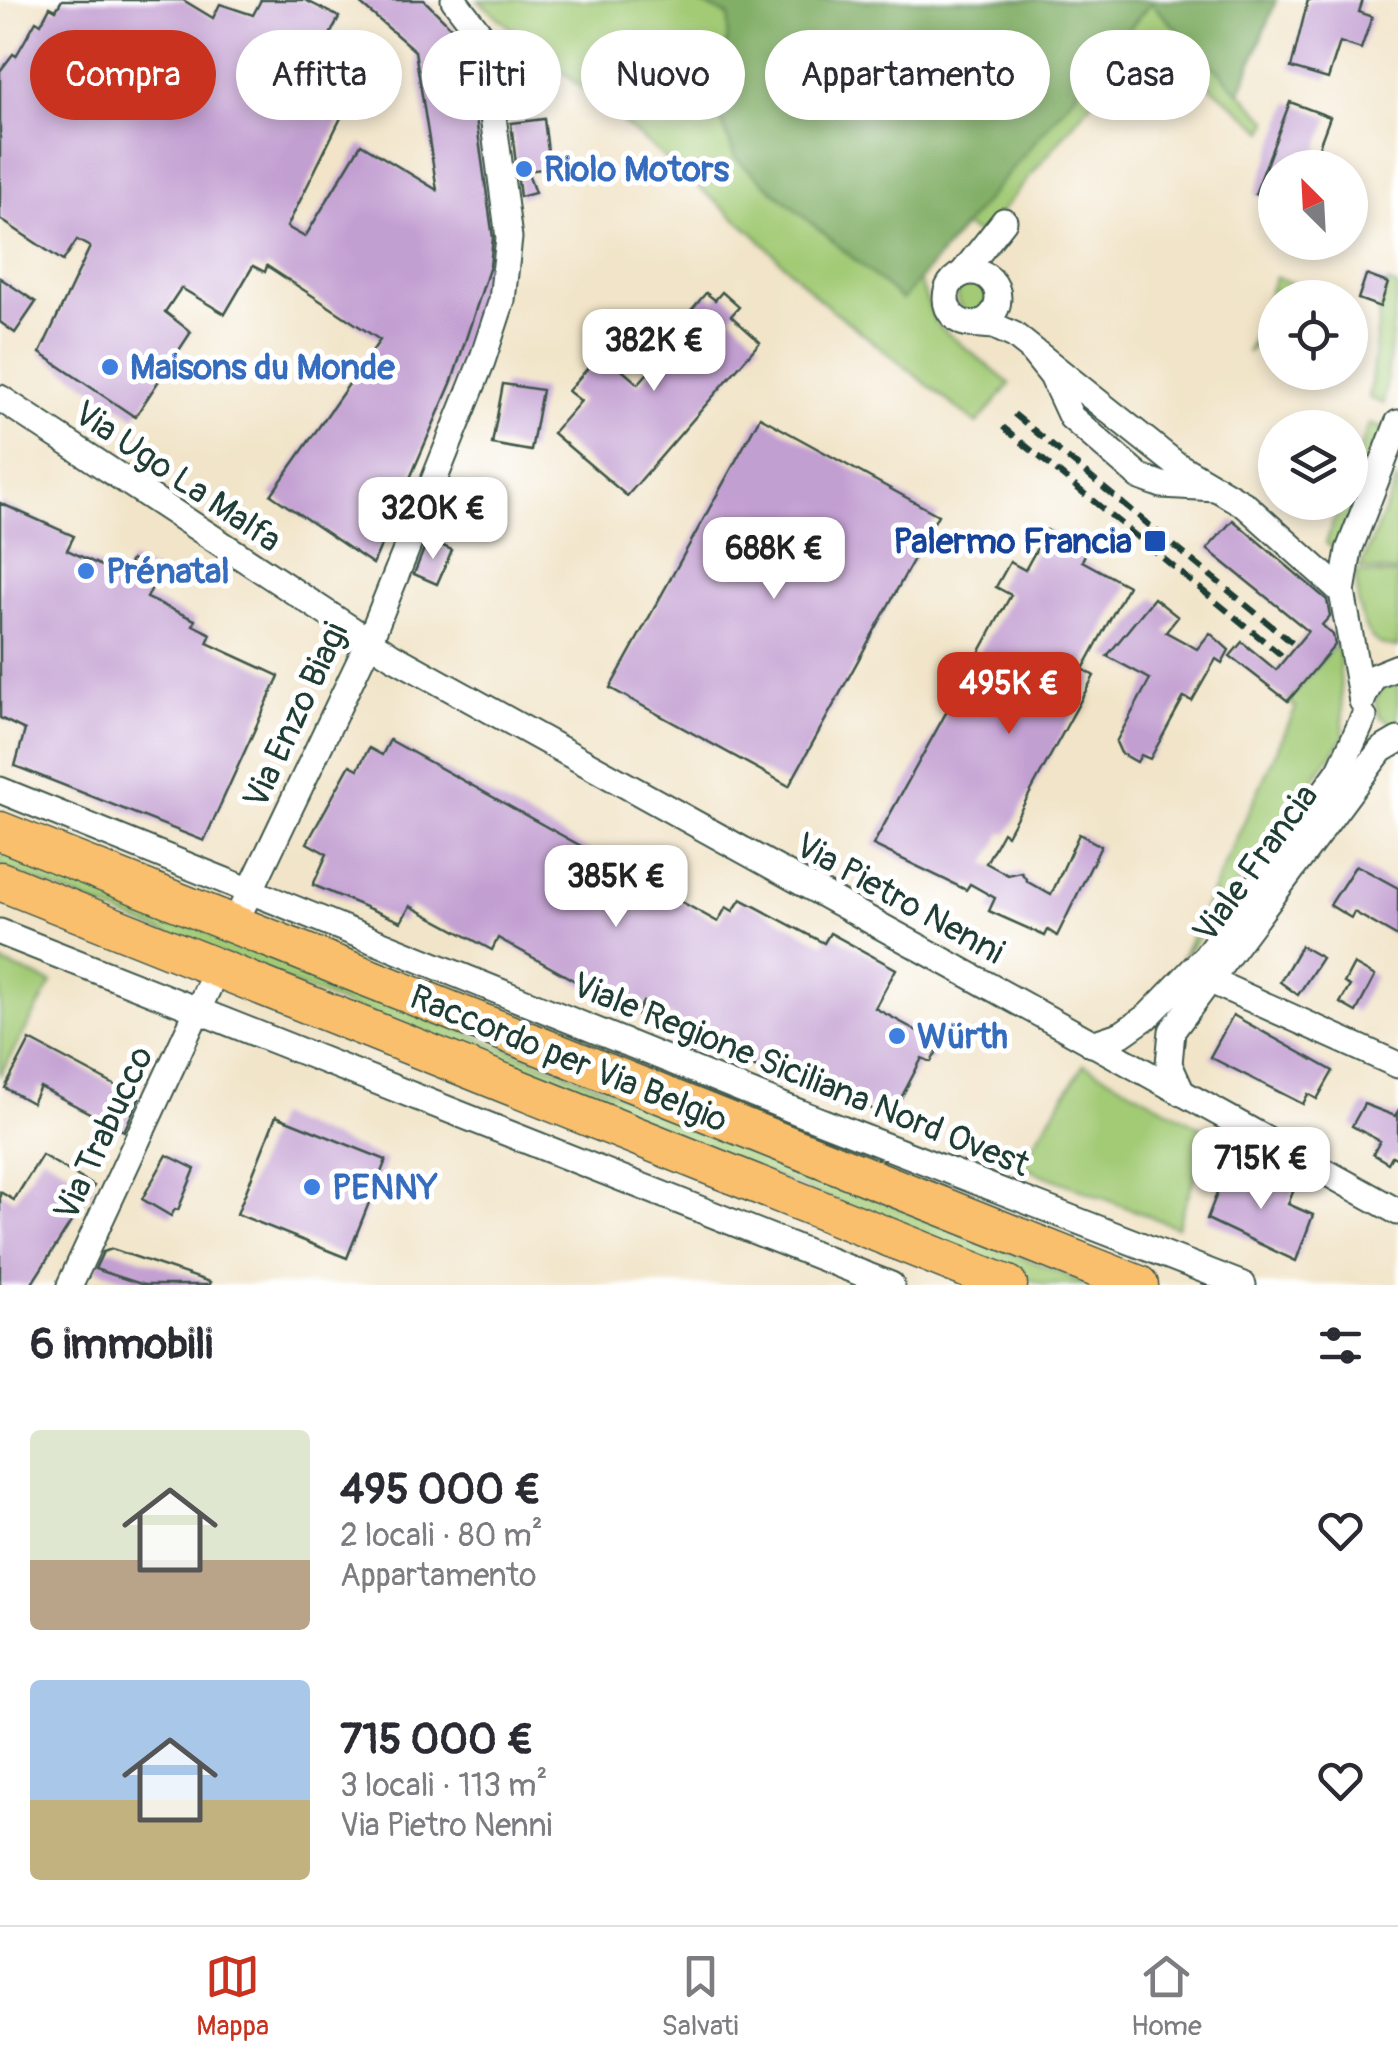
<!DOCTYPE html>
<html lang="it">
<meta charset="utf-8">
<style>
body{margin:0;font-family:Pangolin,sans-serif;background:#f7f7f7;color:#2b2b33;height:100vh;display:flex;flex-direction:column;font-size:38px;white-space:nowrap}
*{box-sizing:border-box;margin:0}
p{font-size:32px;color:#7c7c81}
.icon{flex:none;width:55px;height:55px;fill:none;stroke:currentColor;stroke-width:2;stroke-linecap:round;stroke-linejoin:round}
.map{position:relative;height:1285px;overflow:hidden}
.details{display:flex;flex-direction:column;background:#fff;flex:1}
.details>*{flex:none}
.hud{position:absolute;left:30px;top:30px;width:1340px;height:90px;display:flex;gap:20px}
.needle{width:65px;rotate:336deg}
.tools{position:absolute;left:1258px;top:150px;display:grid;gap:20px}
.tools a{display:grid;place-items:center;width:110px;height:110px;border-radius:50%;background:#fff;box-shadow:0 5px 15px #0003;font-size:50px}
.price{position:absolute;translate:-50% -85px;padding:0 22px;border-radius:20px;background:#fff;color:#222;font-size:32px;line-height:65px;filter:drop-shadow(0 2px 5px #0008)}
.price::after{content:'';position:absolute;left:50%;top:60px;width:30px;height:22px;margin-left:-15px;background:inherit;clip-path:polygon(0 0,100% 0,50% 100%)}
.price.on{background:#c8321e;color:#fff}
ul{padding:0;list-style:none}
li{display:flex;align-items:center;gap:30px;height:250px;padding:0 30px}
li span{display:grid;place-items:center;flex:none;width:280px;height:200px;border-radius:10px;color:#555}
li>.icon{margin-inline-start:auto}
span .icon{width:120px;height:120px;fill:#fffc;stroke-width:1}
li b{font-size:42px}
h2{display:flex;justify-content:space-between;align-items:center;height:120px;padding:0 30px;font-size:42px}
.pill{padding:0 35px;border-radius:45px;background:#fff;box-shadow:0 5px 15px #0003;font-size:35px;line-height:90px}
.pill.on{background:#c8321e;color:#fff}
.tab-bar{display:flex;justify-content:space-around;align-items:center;height:140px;border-top:2px solid #e1e1e2;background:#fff;font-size:28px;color:#7c7c81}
.tab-bar a{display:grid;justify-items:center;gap:5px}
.tab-bar .on{color:#c8321e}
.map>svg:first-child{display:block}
.green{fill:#a3cb76;stroke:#618455;stroke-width:2.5}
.forest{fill:#82af67;stroke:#50764e;stroke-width:2.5}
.building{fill:#c29fd1}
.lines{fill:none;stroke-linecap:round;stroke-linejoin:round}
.minor-casing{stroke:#3e564a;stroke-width:29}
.highway-casing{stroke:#3e564a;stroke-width:41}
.minor{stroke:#fff;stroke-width:25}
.highway{stroke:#f9bf6d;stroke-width:38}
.rail{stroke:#1f3d34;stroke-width:6;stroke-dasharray:15 8;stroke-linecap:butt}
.shop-dot{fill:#3f7fe0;stroke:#fff;stroke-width:4}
.transit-dot{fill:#1a4fb4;stroke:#fff;stroke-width:4}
.labels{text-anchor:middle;stroke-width:10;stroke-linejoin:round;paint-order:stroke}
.shop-label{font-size:35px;font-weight:bold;fill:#366cbe;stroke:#fff;text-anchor:start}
.street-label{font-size:35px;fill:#1f3d34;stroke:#fff}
.transit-label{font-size:35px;font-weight:bold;fill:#164399;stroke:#fff;text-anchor:end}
</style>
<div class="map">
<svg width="1398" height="1285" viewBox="0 0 1398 1285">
<rect width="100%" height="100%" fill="#fff"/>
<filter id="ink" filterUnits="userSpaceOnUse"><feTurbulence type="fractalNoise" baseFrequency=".01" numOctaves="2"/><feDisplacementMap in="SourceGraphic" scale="20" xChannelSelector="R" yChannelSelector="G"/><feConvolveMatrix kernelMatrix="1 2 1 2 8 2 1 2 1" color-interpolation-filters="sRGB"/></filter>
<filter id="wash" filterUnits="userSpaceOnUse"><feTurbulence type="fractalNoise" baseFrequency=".0048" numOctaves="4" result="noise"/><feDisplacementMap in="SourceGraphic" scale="40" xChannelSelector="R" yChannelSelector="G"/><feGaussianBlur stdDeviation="2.25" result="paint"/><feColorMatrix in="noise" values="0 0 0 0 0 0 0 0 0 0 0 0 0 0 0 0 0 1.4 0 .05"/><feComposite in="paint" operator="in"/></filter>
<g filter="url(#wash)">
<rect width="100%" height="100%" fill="#f1e4c8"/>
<g class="green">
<path d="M478,0H1276L1240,92L1269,121L1265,131L1147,34L981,236L964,227L919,280L936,324L1010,384L977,424L819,299L754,234Z"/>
<path d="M1275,277L1305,288L1296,297L1275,298V322L1247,353Z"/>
<circle cx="972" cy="297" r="15"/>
<path d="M1388,283L1398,287L1384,404L1369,398L1380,307Z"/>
<path d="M1369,424L1385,429L1339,554L1326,543L1340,503L1350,502V476Z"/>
<path d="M1398,478V572L1360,569Z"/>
<path d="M1355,573L1398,575V647C1357,649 1359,602 1355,573Z"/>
<path d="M1338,642L1344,737L1179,964L1296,708L1288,701Z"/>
<path d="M1398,681V727L1379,716L1375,702L1382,687Z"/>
<path d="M0,843L1091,1285H1044L0,867Z"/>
<path d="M0,962L52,983L0,1075Z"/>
<path d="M1084,1064L1210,1132L1177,1227L1020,1166Z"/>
</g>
<path class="forest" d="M693,0H1276L1240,93L1151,3L902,300L735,158L707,80L727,42L729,16Z"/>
<g id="blocks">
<g class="building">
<path d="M62,0H183L213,18L220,4L253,15L261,0H305L339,17L322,51L364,71L287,227L305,237L361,144L437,190L415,51L356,0H424L465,41L493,238L490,266L452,381L373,564L271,495L380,340L267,266L265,272L253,266L225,314L181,288L165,312L191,332L135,417L40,353L90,247L77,240L63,261L0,219V71L13,54L16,56L36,21L41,24L50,7L56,10Z"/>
<path d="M1308,0H1363L1359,12L1372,17L1361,49L1340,42L1328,79L1291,68Z"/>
<path d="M1290,102L1330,117L1311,168H1275V201L1255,194Z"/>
<path d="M544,119L550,168L527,171L535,193L520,197L511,123Z"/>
<path d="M1366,275L1388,283L1380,307L1358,299Z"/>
<path d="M0,278L36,302L15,333L0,322Z"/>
<path d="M722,292L739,307L731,316L760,342L627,496L553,433L581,401L568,391L607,346L620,358L615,364L638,384L667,351L661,345L706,293L715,300Z"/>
<path d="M503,384L542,390L531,451L492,444Z"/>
<path d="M760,417L938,515L789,786L610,688Z"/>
<path d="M0,503L74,536L67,550L123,576L131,560L159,573L147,598L195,620L193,625L211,634L207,643L279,676L204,841L15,766L25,730L0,718Z"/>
<path d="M1233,520L1327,600L1330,616L1322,625L1333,635L1335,645L1288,701L1230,656L1242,642L1276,670L1308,631L1207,549Z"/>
<path d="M1047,530L1086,552L1082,561L1128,586L1083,669L1094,676L1007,835L1003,832L986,863L1008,875L1021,872L1028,882L1051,895L1079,834L1101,846L1057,936L1048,930L1045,936L989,911L995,898L970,884L966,890L873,845L1011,595L996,587L1010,562L1025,570Z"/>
<path d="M428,539L452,550L437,584L414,574Z"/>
<path d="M1154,598L1178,617L1166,632L1197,649L1210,633L1229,650L1222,663L1216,659L1192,701L1184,697L1150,759L1141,755L1137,762L1121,753L1116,742L1150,679L1107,656Z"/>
<path d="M390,740L718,922L726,907L733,911L741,899L824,943L830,933L896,969L875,1008L941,1044L931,1062L922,1058L890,1119L830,1086L825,1095L667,1032L675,1019L643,1002L636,1015L498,938L492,950L410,906L401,922L313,885L327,854L307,843L350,765L358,769L369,748L382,755Z"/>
<path d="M1356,865L1398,888V937L1354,912L1351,918L1330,905Z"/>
<path d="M1301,946L1322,958L1298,995L1280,982Z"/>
<path d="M1354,964L1375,976L1356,1012L1340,1003L1350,986L1344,983Z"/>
<path d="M1233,1015L1333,1071L1317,1099L1308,1094L1303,1104L1210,1057Z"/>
<path d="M30,1040L139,1098L124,1131L40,1087L32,1103L5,1088Z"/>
<path d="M1364,1104L1395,1116L1398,1111V1159L1392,1156L1388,1163L1373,1154L1380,1141L1352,1126Z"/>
<path d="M276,1116L386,1160L347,1258L237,1214Z"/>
<path d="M42,1155L94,1186L31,1285H0V1192L14,1200Z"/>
<path d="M167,1155L195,1169L178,1210L175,1209L171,1216L142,1199Z"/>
<path d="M1228,1165L1295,1187L1288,1204L1313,1215L1296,1261L1207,1219Z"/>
<path d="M112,1249L210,1282L209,1285H144L95,1269L103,1252Z"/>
</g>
</g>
</g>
<g filter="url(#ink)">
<use href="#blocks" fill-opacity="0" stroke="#3e564a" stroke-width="2.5"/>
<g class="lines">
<defs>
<g id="minor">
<circle cx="972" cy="298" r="26"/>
<path d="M962,274L1004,221"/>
<path d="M970,324L994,326L1014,335L1177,465L1216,488L1162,485L1140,477L1071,417L1052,376L1032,351"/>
<path d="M0,398L392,656L1398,1212"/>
<path d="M1216,488L1245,505L1342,592L1362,701"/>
<path d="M1342,592L1349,550L1398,423"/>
<path d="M1362,700L1373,677L1398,667"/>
<path d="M0,790L798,1112L1243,1285"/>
<path d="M243,906L369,642L482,361L502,300L509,238L484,48L480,34L454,0"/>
<path d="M0,932L891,1285"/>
<path d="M1211,981L1398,1065"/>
<path d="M1092,1044L1122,1034L1149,1015L1206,956L1340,770L1364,717"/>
<path d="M1182,1093L1169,1064L1172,1031L1368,767L1381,750L1398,740"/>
<path d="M70,1285L208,988"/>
</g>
<g id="highway">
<path d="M0,831L1139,1285"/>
<path d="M0,881L1008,1285"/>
</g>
</defs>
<use href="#minor" class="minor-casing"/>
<use href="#highway" class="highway-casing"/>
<use href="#minor" class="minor"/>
<use href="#highway" class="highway"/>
<g class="rail">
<path d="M1014,414L1296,646"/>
<path d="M1003,427L1286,659"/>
</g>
</g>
</g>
<g class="shop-dot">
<circle cx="524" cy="169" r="10"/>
<circle cx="110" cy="367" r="10"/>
<circle cx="86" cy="571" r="10"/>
<circle cx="897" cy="1036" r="10"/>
<circle cx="312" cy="1187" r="10"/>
</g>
<rect class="transit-dot" x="1143" y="529" width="24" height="24" rx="5"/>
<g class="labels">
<g class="shop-label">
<text x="544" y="181">Riolo Motors</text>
<text x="130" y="379">Maisons du Monde</text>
<text x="106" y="583">Prénatal</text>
<text x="917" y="1048">Würth</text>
<text x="332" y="1199">PENNY</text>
</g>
<g class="street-label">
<text transform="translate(178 476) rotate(34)" y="12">Via Ugo La Malfa</text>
<text transform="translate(295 715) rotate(-65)" y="12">Via Enzo Biagi</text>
<text transform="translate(1255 863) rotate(-54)" y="12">Viale Francia</text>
<text transform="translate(900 898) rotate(29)" y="12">Via Pietro Nenni</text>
<text transform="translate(569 1058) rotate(22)" y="12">Raccordo per Via Belgio</text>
<text transform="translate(801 1074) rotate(22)" y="12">Viale Regione Siciliana Nord Ovest</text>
<text transform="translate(103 1133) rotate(-65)" y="12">Via Trabucco</text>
</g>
<g class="transit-label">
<text x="1132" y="553">Palermo Francia</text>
</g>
</g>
</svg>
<div class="tools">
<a><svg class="needle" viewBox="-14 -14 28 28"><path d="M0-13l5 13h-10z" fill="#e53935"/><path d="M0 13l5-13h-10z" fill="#7c7c81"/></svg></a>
<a><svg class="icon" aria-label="locate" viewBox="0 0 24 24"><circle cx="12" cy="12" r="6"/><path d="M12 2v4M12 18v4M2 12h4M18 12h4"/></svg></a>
<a><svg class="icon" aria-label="layers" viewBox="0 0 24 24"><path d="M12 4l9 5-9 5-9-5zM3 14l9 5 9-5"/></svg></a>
</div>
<b class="price" style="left:654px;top:394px">382K €</b>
<b class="price" style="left:433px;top:562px">320K €</b>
<b class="price" style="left:774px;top:602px">688K €</b>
<b class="price on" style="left:1009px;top:737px">495K €</b>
<b class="price" style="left:616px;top:930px">385K €</b>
<b class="price" style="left:1261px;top:1212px">715K €</b>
<div class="hud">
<a class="pill on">Compra</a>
<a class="pill">Affitta</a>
<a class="pill">Filtri</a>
<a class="pill">Nuovo</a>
<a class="pill">Appartamento</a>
<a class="pill">Casa</a>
</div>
</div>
<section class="details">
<h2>6 immobili<svg class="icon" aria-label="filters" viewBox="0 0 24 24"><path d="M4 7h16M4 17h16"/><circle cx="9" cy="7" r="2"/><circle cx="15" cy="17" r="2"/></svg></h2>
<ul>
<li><span style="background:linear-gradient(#dfe7d0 65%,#b9a48a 0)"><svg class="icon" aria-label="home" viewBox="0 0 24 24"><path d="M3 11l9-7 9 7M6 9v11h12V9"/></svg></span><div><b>495 000 €</b><p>2 locali · 80 m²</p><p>Appartamento</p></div><svg class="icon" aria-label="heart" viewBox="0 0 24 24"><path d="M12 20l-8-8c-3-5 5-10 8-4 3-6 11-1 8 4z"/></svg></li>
<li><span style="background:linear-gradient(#a9c7e8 60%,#c2b280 0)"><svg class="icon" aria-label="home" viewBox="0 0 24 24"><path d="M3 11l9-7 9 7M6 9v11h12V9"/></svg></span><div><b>715 000 €</b><p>3 locali · 113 m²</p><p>Via Pietro Nenni</p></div><svg class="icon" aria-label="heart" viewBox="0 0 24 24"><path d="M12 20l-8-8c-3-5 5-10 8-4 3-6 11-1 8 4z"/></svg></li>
</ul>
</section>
<nav class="tab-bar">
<a class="on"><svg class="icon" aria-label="map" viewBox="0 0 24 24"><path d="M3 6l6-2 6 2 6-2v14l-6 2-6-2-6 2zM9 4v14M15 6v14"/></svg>Mappa</a>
<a><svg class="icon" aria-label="saved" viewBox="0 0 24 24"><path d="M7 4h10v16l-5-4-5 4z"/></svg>Salvati</a>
<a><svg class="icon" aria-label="home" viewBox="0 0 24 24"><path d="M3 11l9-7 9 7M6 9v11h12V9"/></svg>Home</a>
</nav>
